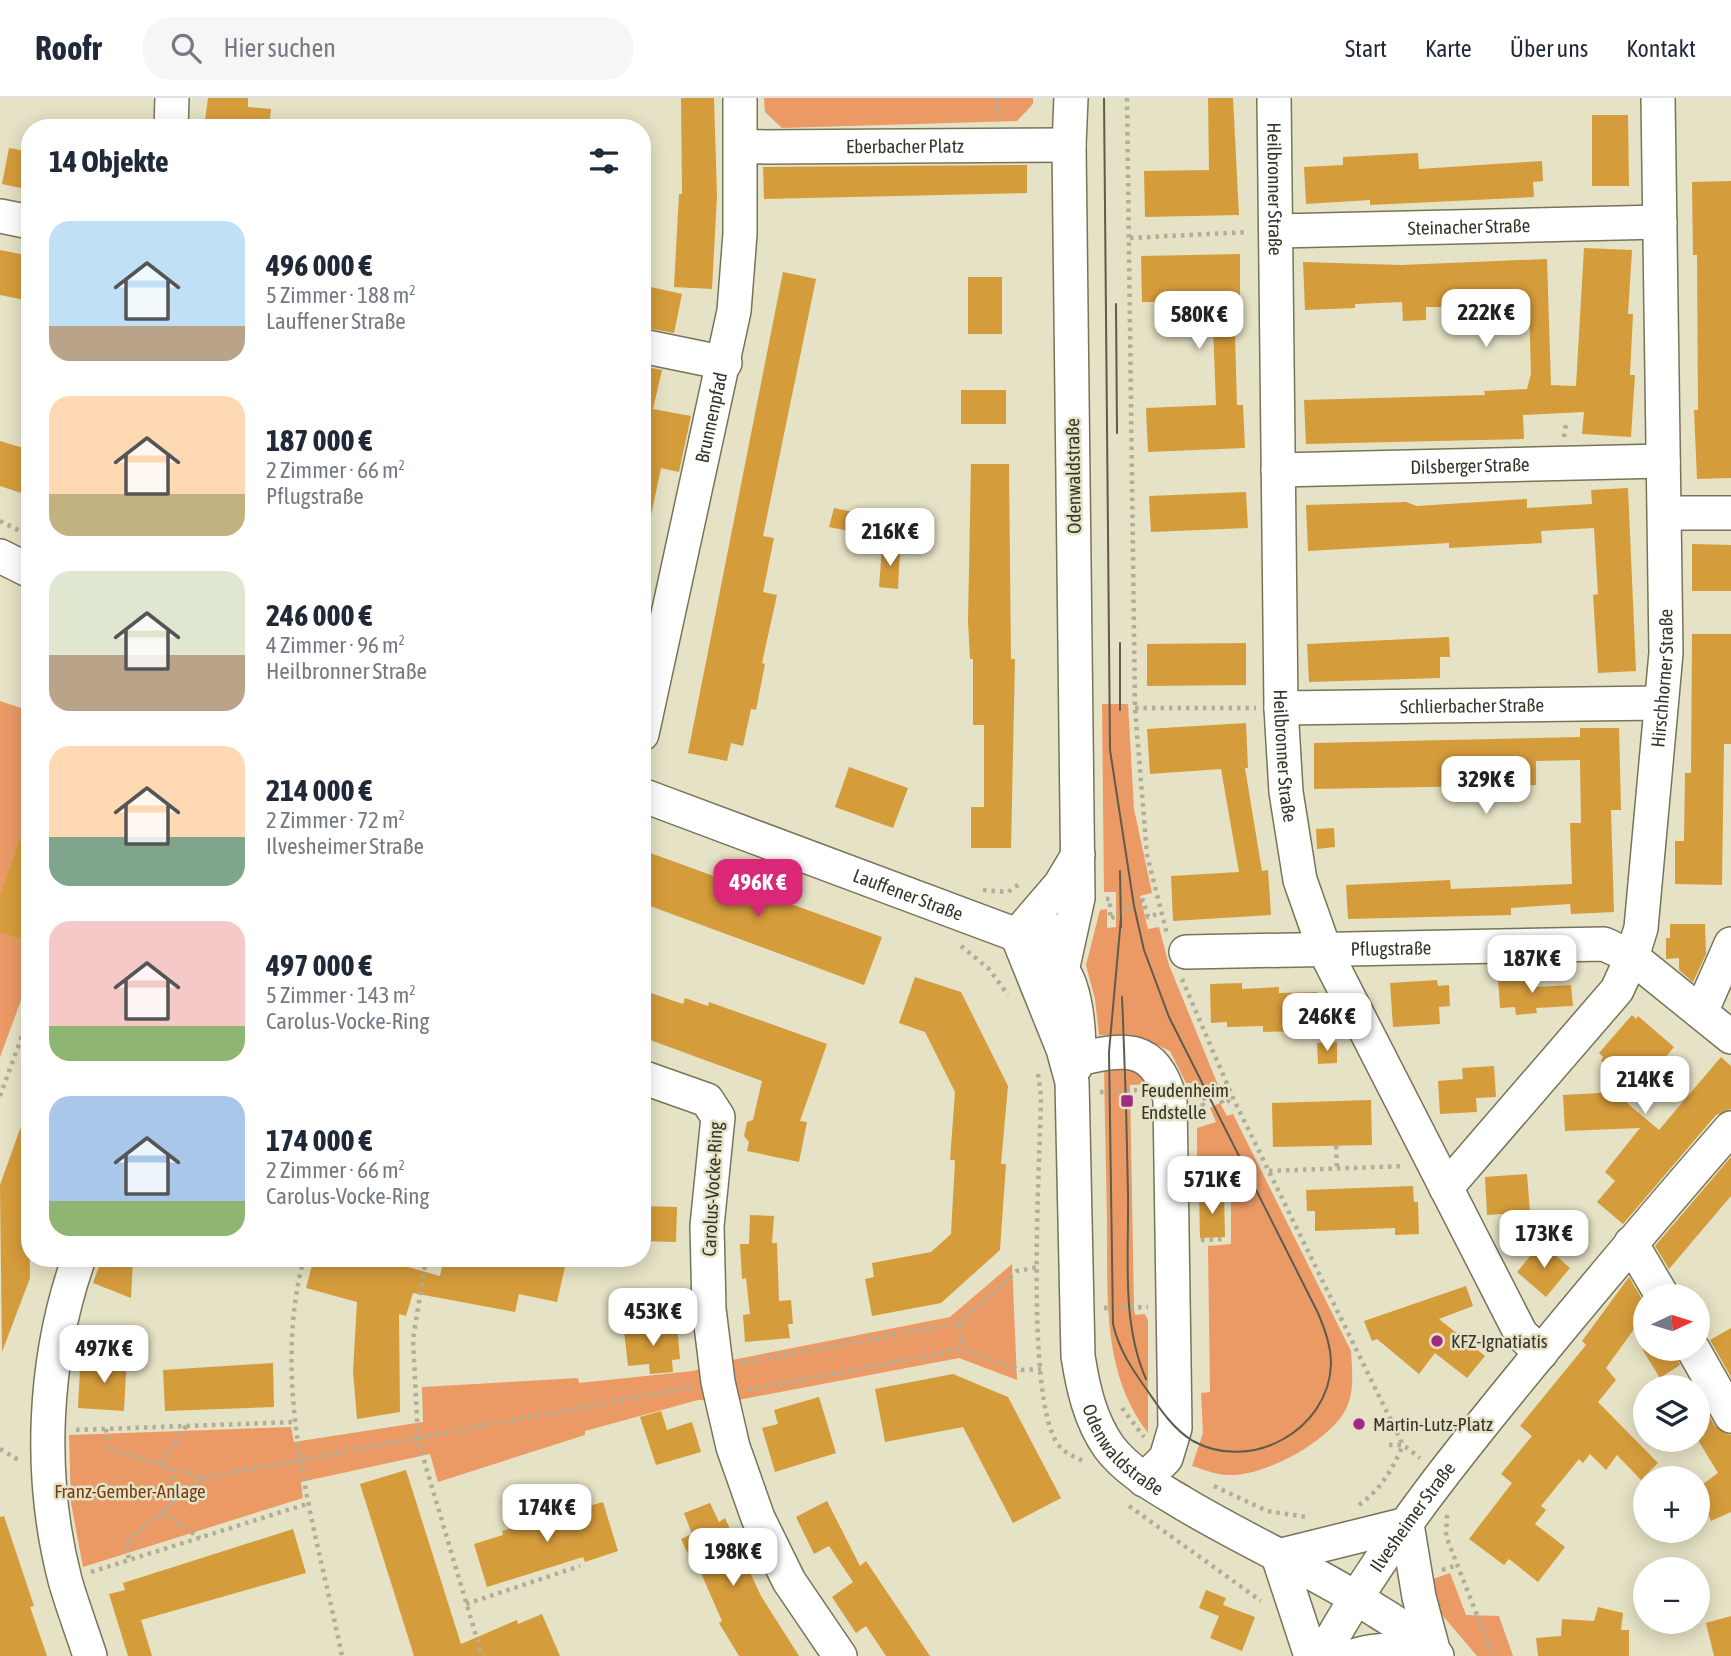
<!DOCTYPE html>
<html lang="de">
<meta charset="utf-8">
<style>
body{margin:0;font-family:"Asap Condensed",sans-serif;background:#f6f6f7;color:#1f2937;height:100vh;display:flex;flex-direction:column;font-size:26px;white-space:nowrap}
*{box-sizing:border-box;margin:0}
p{font-size:23px;color:#747a83}
.icon{flex:none;width:38px;height:38px;fill:none;stroke:currentColor;stroke-width:2;stroke-linecap:round;stroke-linejoin:round}
.map{position:relative;flex:1;overflow:hidden}
.details{position:absolute;left:21px;top:21px;width:630px;height:1148px;display:flex;flex-direction:column;background:#fff;border-radius:28px;box-shadow:0 4px 18px #0003}
.details>*{flex:none}
.needle{width:46px;rotate:86deg}
.controls{position:absolute;left:1633px;top:1186px;display:grid;gap:14px}
.controls a{display:grid;place-items:center;width:77px;height:77px;border-radius:50%;background:#fff;box-shadow:0 4px 18px #0003;font-size:35px}
.price{position:absolute;translate:-50% -60px;padding:0 16px;border-radius:14px;background:#fff;color:#222;font-size:23px;line-height:46px;filter:drop-shadow(0 2px 4px #0008)}
.price::after{content:'';position:absolute;left:50%;top:42px;width:21px;height:16px;margin-left:-10px;background:inherit;clip-path:polygon(0 0,100% 0,50% 100%)}
.price.on{background:#db2777;color:#fff}
ul{padding:0;list-style:none}
li{display:flex;align-items:center;gap:21px;height:175px;padding:0 28px}
li span{display:grid;place-items:center;flex:none;width:196px;height:140px;border-radius:21px;color:#555}
li>.icon{margin-inline-start:auto}
span .icon{width:84px;height:84px;fill:#fffc;stroke-width:1}
li b{font-size:30px}
h2{display:flex;justify-content:space-between;align-items:center;height:84px;padding:0 28px;font-size:30px}
header{display:flex;align-items:center;gap:42px;box-sizing:border-box;height:98px;padding:0 35px;background:#fff;border-bottom:2px solid #e0e1e3}
header strong{font-size:33px}
nav{display:flex;gap:38px;margin-inline-start:auto;font-size:24px}
.search{width:490px;height:63px;background:#f6f6f7;display:flex;align-items:center;gap:18px;box-sizing:border-box;padding:0 24px;border-radius:28px;color:#747a83;font-size:26px}
.map>svg:first-child{display:block}
.green{fill:#eb9a66}
.building{fill:#d59c3b}
.lines{fill:none;stroke-linecap:round;stroke-linejoin:round}
.minor-casing{stroke:#777459;stroke-width:36}
.path{stroke:#b0ae96;stroke-width:4.5;stroke-dasharray:3.5 5;stroke-linecap:butt}
.minor{stroke:#fff;stroke-width:33}
.tram{stroke:#5d5c4d;stroke-width:2}
.poi-dot{fill:#a02b85;stroke:#e5e2c5;stroke-width:2.5}
.labels{text-anchor:middle;stroke-width:5;stroke-linejoin:round;paint-order:stroke}
.street-label{font-size:19px;fill:#37362b;stroke:#e5e2c5}
.poi-label{font-size:19px;fill:#37362b;stroke:#e5e2c5;text-anchor:start}
.park-label{font-size:19px;fill:#773e14;stroke:#e5e2c5}
</style>
<header>
<strong>Roofr</strong>
<div class="search"><svg class="icon" aria-label="search" viewBox="0 0 24 24"><circle cx="10" cy="10" r="6"/><path d="M15 15l6 6"/></svg>Hier suchen</div>
<nav><a>Start</a><a>Karte</a><a>Über uns</a><a>Kontakt</a></nav>
</header>
<div class="map">
<svg width="1731" height="1558" viewBox="0 0 1731 1558">
<rect width="100%" height="100%" fill="#e5e2c5"/>
<g class="green">
<path d="M764,0H1033V6L1017,23L782,30L765,14Z"/>
<path d="M0,603L30,613V878L0,959Z"/>
<path d="M1102,606H1128L1134,711L1152,795L1140,798L1148,831L1159,829L1169,867L1218,987L1196,999L1193,985H1186L1170,953L1140,939L1099,937L1095,901L1086,867L1100,812L1107,811V830L1116,829V794H1104Z"/>
<path d="M1134,969L1154,986L1130,987L1134,1209L1135,1217L1145,1216L1148,1222V1335C1101,1274 1108,1196 1107,1123C1106,1072 1105,1022 1104,972Z"/>
<path d="M1220,1005L1227,1018L1233,1016L1351,1253C1352,1273 1355,1293 1346,1311C1330,1343 1264,1379 1228,1377C1216,1377 1203,1371 1192,1368L1203,1335L1201,1295L1210,1294L1208,1148L1231,1146V1088H1199L1197,1069H1210L1209,1059L1197,1058V1030L1216,1024L1210,1010Z"/>
<path d="M1012,1166L1017,1282L959,1260L738,1302H698L585,1333V1337L438,1384L430,1356L301,1384L303,1400L83,1469L71,1405L69,1337L291,1329L294,1344L423,1324L422,1289L578,1280L579,1285L693,1273L732,1262L950,1219Z"/>
<path d="M1450,1475L1466,1517L1499,1518L1513,1558H1477L1438,1512L1427,1483Z"/>
</g>
<g class="building">
<path d="M208,0H248V9L271,11L269,30H204Z"/>
<path d="M681,0H714L717,98L712,191L674,189L679,96H682Z"/>
<path d="M1208,0H1233L1239,117L1145,119L1144,73L1209,72Z"/>
<path d="M1592,17H1628L1629,88H1592Z"/>
<path d="M9,50L30,54V92L2,86Z"/>
<path d="M1418,55L1419,71L1542,63L1543,83L1533,84L1534,99L1370,107V102L1306,106L1304,69L1343,67V59Z"/>
<path d="M1027,67V95L764,101L763,69Z"/>
<path d="M1731,83V380L1697,381L1694,312H1698L1697,157H1693L1692,84Z"/>
<path d="M1584,150L1632,152L1628,216H1633L1630,277H1635L1631,339L1582,336L1584,314L1523,317L1524,341L1306,346L1304,302L1485,297L1484,293L1527,291L1531,276L1529,209H1426V222L1403,223L1402,204L1355,206V210L1305,212L1303,164L1401,167L1547,161L1551,287L1576,288Z"/>
<path d="M0,152L30,158V203L0,197Z"/>
<path d="M1240,156V202L1234,203L1237,307H1243L1245,350L1148,354L1146,310L1216,307L1212,204H1142L1141,158Z"/>
<path d="M783,174L816,181L763,438L774,440L763,494L777,497L762,565L765,566L756,612L751,611L743,648L731,645L727,663L688,655Z"/>
<rect x="968" y="179" width="34" height="57"/>
<path d="M642,187L682,196L674,235L642,229Z"/>
<path d="M642,268L662,272L653,311L691,318L679,374L661,370L651,418L642,417V363L651,319L650,324H642Z"/>
<rect x="961" y="292" width="45" height="34"/>
<path d="M0,343L30,352V398L0,388Z"/>
<path d="M971,366H1009L1011,561H1015L1011,750H971V709H984V627H973V561H970L968,523Z"/>
<path d="M1628,390L1636,573L1598,575L1593,497L1598,496L1594,430L1541,433L1542,445L1449,450V445L1308,453L1306,407L1406,404L1417,408L1527,401V410L1592,406L1591,392Z"/>
<path d="M1246,394L1248,430L1151,434L1149,398Z"/>
<path d="M834,410L867,417L864,436L829,429Z"/>
<path d="M1692,446L1731,447V493H1692Z"/>
<path d="M882,450L900,451L898,491L879,489Z"/>
<path d="M1692,536H1731V646H1724L1722,787L1675,786V743H1684L1685,675H1691Z"/>
<path d="M1449,539L1450,559H1440V580L1309,584L1307,546Z"/>
<path d="M1246,545V587L1147,588V546Z"/>
<path d="M1246,625L1248,670H1245L1262,773L1268,772L1271,817L1173,823L1171,778L1239,774L1221,671L1150,676L1147,631Z"/>
<path d="M1580,630H1619L1621,712H1611L1614,814L1571,816L1570,806L1511,810V817L1348,821L1346,787L1450,782L1451,791L1572,786L1570,725H1581L1580,662L1536,663V687L1314,691V645L1580,639Z"/>
<path d="M849,669L908,690L893,730L835,709Z"/>
<path d="M27,722H30V824L23,842L0,834V798Z"/>
<path d="M1334,730L1335,749L1317,751L1316,731Z"/>
<path d="M642,752L882,839L864,887L642,805Z"/>
<path d="M1670,826H1705L1706,856L1693,884L1679,872V860L1666,861V840H1670Z"/>
<path d="M1535,878V889L1571,887L1573,908L1536,910L1537,915L1516,917L1515,909L1500,910L1498,881Z"/>
<path d="M915,879L961,894L1008,988L1001,1066H1006L1000,1152L941,1205L872,1218L865,1181L874,1179L872,1165L931,1154L951,1136L955,1062H950L955,994L925,934L899,925Z"/>
<path d="M1437,882L1438,888L1449,887L1450,908L1439,909L1440,926L1393,929L1390,885Z"/>
<path d="M1242,885V891L1279,889V895L1317,894L1318,933L1263,934V928L1227,929V924L1211,925L1210,886Z"/>
<path d="M642,892L683,906L685,900L708,908L709,904L827,946L800,1023L807,1024L799,1064L747,1053L749,1044L744,1038L747,1024L753,1022L762,983L642,939Z"/>
<path d="M1632,917L1636,921L1638,918L1674,949L1627,1005L1659,1032L1721,959L1731,968V1011L1716,1017L1623,1126L1597,1104L1615,1083L1605,1074L1640,1030L1565,1033L1563,997L1636,993L1601,963L1603,959L1599,955Z"/>
<path d="M1337,944V965L1318,966L1317,945Z"/>
<path d="M1494,968L1496,999L1476,1000L1477,1014L1440,1016L1438,983L1463,981L1462,970Z"/>
<path d="M1371,1002L1372,1047L1273,1049L1272,1005Z"/>
<path d="M28,1009L30,1180L2,1254L0,1087Z"/>
<path d="M1731,1059V1098L1669,1171L1655,1148Z"/>
<path d="M1527,1076L1530,1114L1487,1117L1485,1079Z"/>
<path d="M1413,1088L1414,1104H1418L1419,1136L1395,1137V1130L1315,1133V1113H1307L1306,1092Z"/>
<path d="M1224,1095L1225,1139L1200,1140L1199,1096Z"/>
<path d="M642,1108L677,1109L676,1144L642,1143Z"/>
<path d="M750,1117L774,1118L772,1145H777L779,1203L791,1202L793,1226H788L790,1240L745,1244L743,1217L750,1216L746,1180L742,1181L740,1146H749Z"/>
<path d="M1541,1145L1570,1170L1546,1199L1517,1174Z"/>
<path d="M102,1160H133L131,1200L93,1185Z"/>
<path d="M314,1160H391L390,1164L440,1178L444,1160H493L525,1166L526,1160H567L557,1204L519,1196L515,1214L413,1195L406,1218L399,1216L400,1314L357,1321L353,1273L357,1204L306,1190Z"/>
<path d="M1629,1179L1645,1206V1216L1606,1270L1616,1282L1598,1304L1658,1365L1641,1382L1617,1357L1606,1372L1590,1356L1583,1365L1579,1361L1541,1408L1546,1412L1535,1426L1565,1449L1538,1484L1509,1461L1504,1467L1469,1441L1512,1385L1501,1376L1532,1338L1520,1328L1586,1247L1582,1243Z"/>
<path d="M1466,1188L1473,1208L1439,1221L1485,1258L1467,1280L1435,1255L1419,1276L1377,1241L1372,1243L1364,1223Z"/>
<path d="M677,1228L680,1261L672,1262L673,1274L650,1276L649,1266L628,1268L624,1233Z"/>
<path d="M1731,1230V1279L1710,1242Z"/>
<path d="M1642,1251H1674L1680,1267L1660,1280Z"/>
<path d="M103,1256L127,1257L124,1313L78,1310L80,1270L102,1271Z"/>
<path d="M273,1265L274,1309L165,1313L163,1272Z"/>
<path d="M953,1276L1008,1299L1061,1400L1013,1425L963,1329L885,1344L875,1291Z"/>
<path d="M1698,1298L1715,1328L1731,1337V1414L1711,1423L1700,1396L1707,1393L1703,1386L1718,1375L1698,1342Z"/>
<path d="M819,1299L836,1355L775,1374L762,1330L778,1326L774,1312Z"/>
<path d="M661,1313L667,1332L692,1324L701,1354L656,1367L640,1319Z"/>
<path d="M406,1372L461,1546L517,1522L518,1526L542,1516L560,1558H414L360,1386Z"/>
<path d="M827,1403L860,1468L866,1463L930,1558H886L866,1528L856,1535L832,1499L853,1484L829,1448L814,1456L796,1419Z"/>
<path d="M603,1404L618,1453L585,1464L583,1459L487,1489L474,1446L503,1437L502,1433Z"/>
<path d="M710,1405L719,1424L725,1420L761,1498L799,1558H739L719,1525L722,1523L697,1466L694,1468L681,1441L692,1436L684,1415Z"/>
<path d="M4,1418L34,1508L30,1509L47,1558H0V1419Z"/>
<path d="M293,1431L306,1475L141,1522L152,1558H128L109,1496L125,1492L123,1485Z"/>
<path d="M1206,1492L1226,1500L1223,1507L1255,1519L1242,1553L1210,1540L1219,1518L1199,1510Z"/>
<path d="M1598,1509L1623,1515L1621,1532H1629V1558H1538L1536,1540L1561,1538L1562,1521L1594,1523Z"/>
<path d="M1731,1518V1558H1714L1706,1525Z"/>
</g>
<g class="lines">
<defs>
<g id="minor">
<path id="s1" d="M1274,0L1281,610L1286,694L1300,782L1325,853L1521,1236L1541,1255"/>
<path d="M171,30L172,0"/>
<path id="s2" d="M742,49L1069,47"/>
<path d="M0,118L30,124"/>
<path id="s3" d="M1278,133L1660,124"/>
<path d="M642,248L725,265"/>
<path id="s4" d="M1278,372L1663,363"/>
<path d="M1665,415H1731"/>
<path d="M0,458L30,473"/>
<path id="s5" d="M1281,610L1661,605"/>
<path id="s6" d="M642,636L734,213L740,136V0"/>
<path id="s7" d="M642,697L1017,837L1042,838L1071,830"/>
<path id="s8" d="M1017,837L1063,951L1072,984L1078,1258C1083,1290 1090,1322 1109,1349C1127,1373 1156,1389 1181,1404C1245,1443 1314,1472 1377,1513C1398,1526 1421,1540 1437,1558"/>
<path d="M1017,837L1060,787L1078,757"/>
<path id="s9" d="M1186,854L1604,846L1632,859L1731,939"/>
<path d="M1044,859C1050,863 1057,867 1062,872C1077,891 1082,946 1076,968"/>
<path d="M1062,873L1078,800L1069,47L1071,0"/>
<path d="M1702,912L1731,846"/>
<path d="M1078,961C1126,950 1155,946 1170,1001L1175,1330L1166,1360L1144,1382"/>
<path d="M642,979L707,1002L718,1019L707,1128L709,1211L718,1284L733,1349L758,1420L789,1483L840,1558"/>
<path id="s10" d="M1446,1090L1617,892L1632,859L1641,830L1666,555L1658,0"/>
<path d="M1631,1145L1663,1199"/>
<path d="M79,1160C43,1261 38,1378 65,1482C72,1507 82,1533 90,1558"/>
<path d="M1693,1251L1731,1318"/>
<path d="M1407,1426L1419,1499L1434,1555"/>
<path d="M1278,1458L1407,1426"/>
<path d="M1278,1458L1311,1558"/>
<path id="s11" d="M1322,1558C1383,1447 1462,1350 1542,1253C1604,1178 1667,1103 1731,1030"/>
<path d="M1353,1558C1380,1549 1406,1552 1434,1555"/>
</g>
</defs>
<use href="#minor" class="minor-casing"/>
<g class="path">
<path d="M997,0V20"/>
<path d="M1127,0L1135,610L1147,757L1167,836"/>
<path d="M1130,140L1248,134"/>
<path d="M1564,339L1566,326"/>
<path d="M0,423L30,438"/>
<path d="M1135,610H1256"/>
<path d="M983,792L1008,794L1021,785"/>
<path d="M1106,801H1110V821L1143,802L1148,819L1161,815"/>
<path d="M961,848L989,871L1008,897"/>
<path d="M1182,881L1233,1000L1403,1347L1420,1360"/>
<path d="M1038,976L1041,998C1040,1066 1025,1296 1057,1345C1064,1355 1073,1358 1083,1363"/>
<path d="M1100,994L1137,992"/>
<path d="M0,998L30,916"/>
<path d="M1197,1011L1206,1015L1201,1002L1217,994L1223,1006L1233,1000"/>
<path d="M1336,1048L1337,1071"/>
<path d="M1269,1073L1405,1068"/>
<path d="M1201,1142L1225,1141"/>
<path d="M304,1160C269,1289 316,1430 342,1558"/>
<path d="M426,1160L413,1241L418,1342L482,1558"/>
<path d="M1104,1210L1148,1209"/>
<path d="M959,1225L1017,1173L1039,1169"/>
<path d="M742,1265L959,1225L963,1251"/>
<path d="M748,1292L963,1251L1021,1272L1041,1271"/>
<path d="M1122,1310L1144,1339"/>
<path d="M106,1331L108,1350L202,1380L126,1445L129,1462"/>
<path d="M76,1332L295,1324"/>
<path d="M1389,1347H1403"/>
<path d="M0,1351L20,1363"/>
<path d="M160,1366L186,1328"/>
<path d="M171,1370L174,1404"/>
<path d="M202,1380L692,1289"/>
<path d="M1214,1388L1267,1413L1307,1419"/>
<path d="M1359,1407C1381,1391 1392,1372 1403,1347"/>
<path d="M1129,1408L1261,1503"/>
<path d="M163,1415L200,1440"/>
<path d="M1447,1417L1446,1438L1493,1558"/>
<path d="M1442,1472L1458,1467"/>
<path d="M91,1474L310,1405"/>
<path d="M466,1506L580,1468"/>
</g>
<use href="#minor" class="minor"/>
<g class="tram">
<path d="M1104,0L1110,652L1134,808L1144,852L1169,919L1318,1215C1325,1232 1331,1248 1331,1266C1329,1332 1251,1375 1193,1343C1173,1331 1160,1311 1147,1292C1132,1271 1119,1252 1113,1226L1109,954L1121,820"/>
<path d="M1116,206L1117,335"/>
<path d="M1120,545V612"/>
<path d="M1120,773L1121,829"/>
<path d="M1122,899C1125,965 1127,1030 1128,1096C1129,1157 1121,1224 1146,1281"/>
</g>
</g>
<g class="poi-dot">
<rect x="1120" y="996" width="14" height="14" rx="3.5"/>
<circle cx="1437" cy="1243" r="7"/>
<circle cx="1359" cy="1326" r="7"/>
</g>
<g class="labels">
<g class="street-label">
<text dy="7" stroke="none"><textPath href="#s2" startOffset="163">Eberbacher Platz</textPath></text>
<text dy="7" stroke="none"><textPath href="#s1" startOffset="91">Heilbronner Straße</textPath></text>
<text dy="7" stroke="none"><textPath href="#s3" startOffset="191">Steinacher Straße</textPath></text>
<text dy="7" stroke="none"><textPath href="#s6" startOffset="324">Brunnenpfad</textPath></text>
<text dy="7" stroke="none"><textPath href="#s4" startOffset="192">Dilsberger Straße</textPath></text>
<text transform="translate(1073 378) rotate(-91)" y="7">Odenwaldstraße</text>
<text dy="7" stroke="none"><textPath href="#s10" startOffset="579">Hirschhorner Straße</textPath></text>
<text dy="7" stroke="none"><textPath href="#s5" startOffset="191">Schlierbacher Straße</textPath></text>
<text dy="7" stroke="none"><textPath href="#s1" startOffset="658">Heilbronner Straße</textPath></text>
<text dy="7" stroke="none"><textPath href="#s7" startOffset="284">Lauffener Straße</textPath></text>
<text dy="7" stroke="none"><textPath href="#s9" startOffset="205">Pflugstraße</textPath></text>
<text transform="translate(712 1091) rotate(-87)" y="7">Carolus-Vocke-Ring</text>
<text dy="7" stroke="none"><textPath href="#s8" startOffset="539">Odenwaldstraße</textPath></text>
<text dy="7" stroke="none"><textPath href="#s11" startOffset="166">Ilvesheimer Straße</textPath></text>
</g>
<g class="poi-label">
<text x="1141" y="999">Feudenheim<tspan x="1141" dy="22">Endstelle</tspan></text>
<text x="1451" y="1250">KFZ-Ignatiatis</text>
<text x="1373" y="1333">Martin-Lutz-Platz</text>
</g>
<g class="park-label">
<text x="130" y="1400">Franz-Gember-Anlage</text>
</g>
</g>
</svg>
<div class="controls">
<a><svg class="needle" viewBox="-14 -14 28 28"><path d="M0-13l5 13h-10z" fill="#e53935"/><path d="M0 13l5-13h-10z" fill="#747a83"/></svg></a>
<a><svg class="icon" aria-label="layers" viewBox="0 0 24 24"><path d="M12 4l9 5-9 5-9-5zM3 14l9 5 9-5"/></svg></a>
<a>+</a>
<a>−</a>
</div>
<b class="price" style="left:1486px;top:251px">222K €</b>
<b class="price" style="left:1199px;top:253px">580K €</b>
<b class="price" style="left:890px;top:470px">216K €</b>
<b class="price" style="left:1486px;top:718px">329K €</b>
<b class="price on" style="left:758px;top:821px">496K €</b>
<b class="price" style="left:1532px;top:897px">187K €</b>
<b class="price" style="left:1327px;top:955px">246K €</b>
<b class="price" style="left:1645px;top:1018px">214K €</b>
<b class="price" style="left:1212px;top:1118px">571K €</b>
<b class="price" style="left:1544px;top:1172px">173K €</b>
<b class="price" style="left:653px;top:1250px">453K €</b>
<b class="price" style="left:104px;top:1287px">497K €</b>
<b class="price" style="left:547px;top:1446px">174K €</b>
<b class="price" style="left:733px;top:1490px">198K €</b>
<section class="details">
<h2>14 Objekte<svg class="icon" aria-label="filters" viewBox="0 0 24 24"><path d="M4 7h16M4 17h16"/><circle cx="9" cy="7" r="2"/><circle cx="15" cy="17" r="2"/></svg></h2>
<ul>
<li><span style="background:linear-gradient(#bfe0f5 75%,#b9a48a 0)"><svg class="icon" aria-label="home" viewBox="0 0 24 24"><path d="M3 11l9-7 9 7M6 9v11h12V9"/></svg></span><div><b>496 000 €</b><p>5 Zimmer · 188 m²</p><p>Lauffener Straße</p></div></li>
<li><span style="background:linear-gradient(#ffd9b3 70%,#c2b280 0)"><svg class="icon" aria-label="home" viewBox="0 0 24 24"><path d="M3 11l9-7 9 7M6 9v11h12V9"/></svg></span><div><b>187 000 €</b><p>2 Zimmer · 66 m²</p><p>Pflugstraße</p></div></li>
<li><span style="background:linear-gradient(#dfe7d0 60%,#b9a48a 0)"><svg class="icon" aria-label="home" viewBox="0 0 24 24"><path d="M3 11l9-7 9 7M6 9v11h12V9"/></svg></span><div><b>246 000 €</b><p>4 Zimmer · 96 m²</p><p>Heilbronner Straße</p></div></li>
<li><span style="background:linear-gradient(#ffd9b3 65%,#7fa58c 0)"><svg class="icon" aria-label="home" viewBox="0 0 24 24"><path d="M3 11l9-7 9 7M6 9v11h12V9"/></svg></span><div><b>214 000 €</b><p>2 Zimmer · 72 m²</p><p>Ilvesheimer Straße</p></div></li>
<li><span style="background:linear-gradient(#f6c9c9 75%,#8fb573 0)"><svg class="icon" aria-label="home" viewBox="0 0 24 24"><path d="M3 11l9-7 9 7M6 9v11h12V9"/></svg></span><div><b>497 000 €</b><p>5 Zimmer · 143 m²</p><p>Carolus-Vocke-Ring</p></div></li>
<li><span style="background:linear-gradient(#a9c7e8 75%,#8fb573 0)"><svg class="icon" aria-label="home" viewBox="0 0 24 24"><path d="M3 11l9-7 9 7M6 9v11h12V9"/></svg></span><div><b>174 000 €</b><p>2 Zimmer · 66 m²</p><p>Carolus-Vocke-Ring</p></div></li>
</ul>
</section>
</div>
